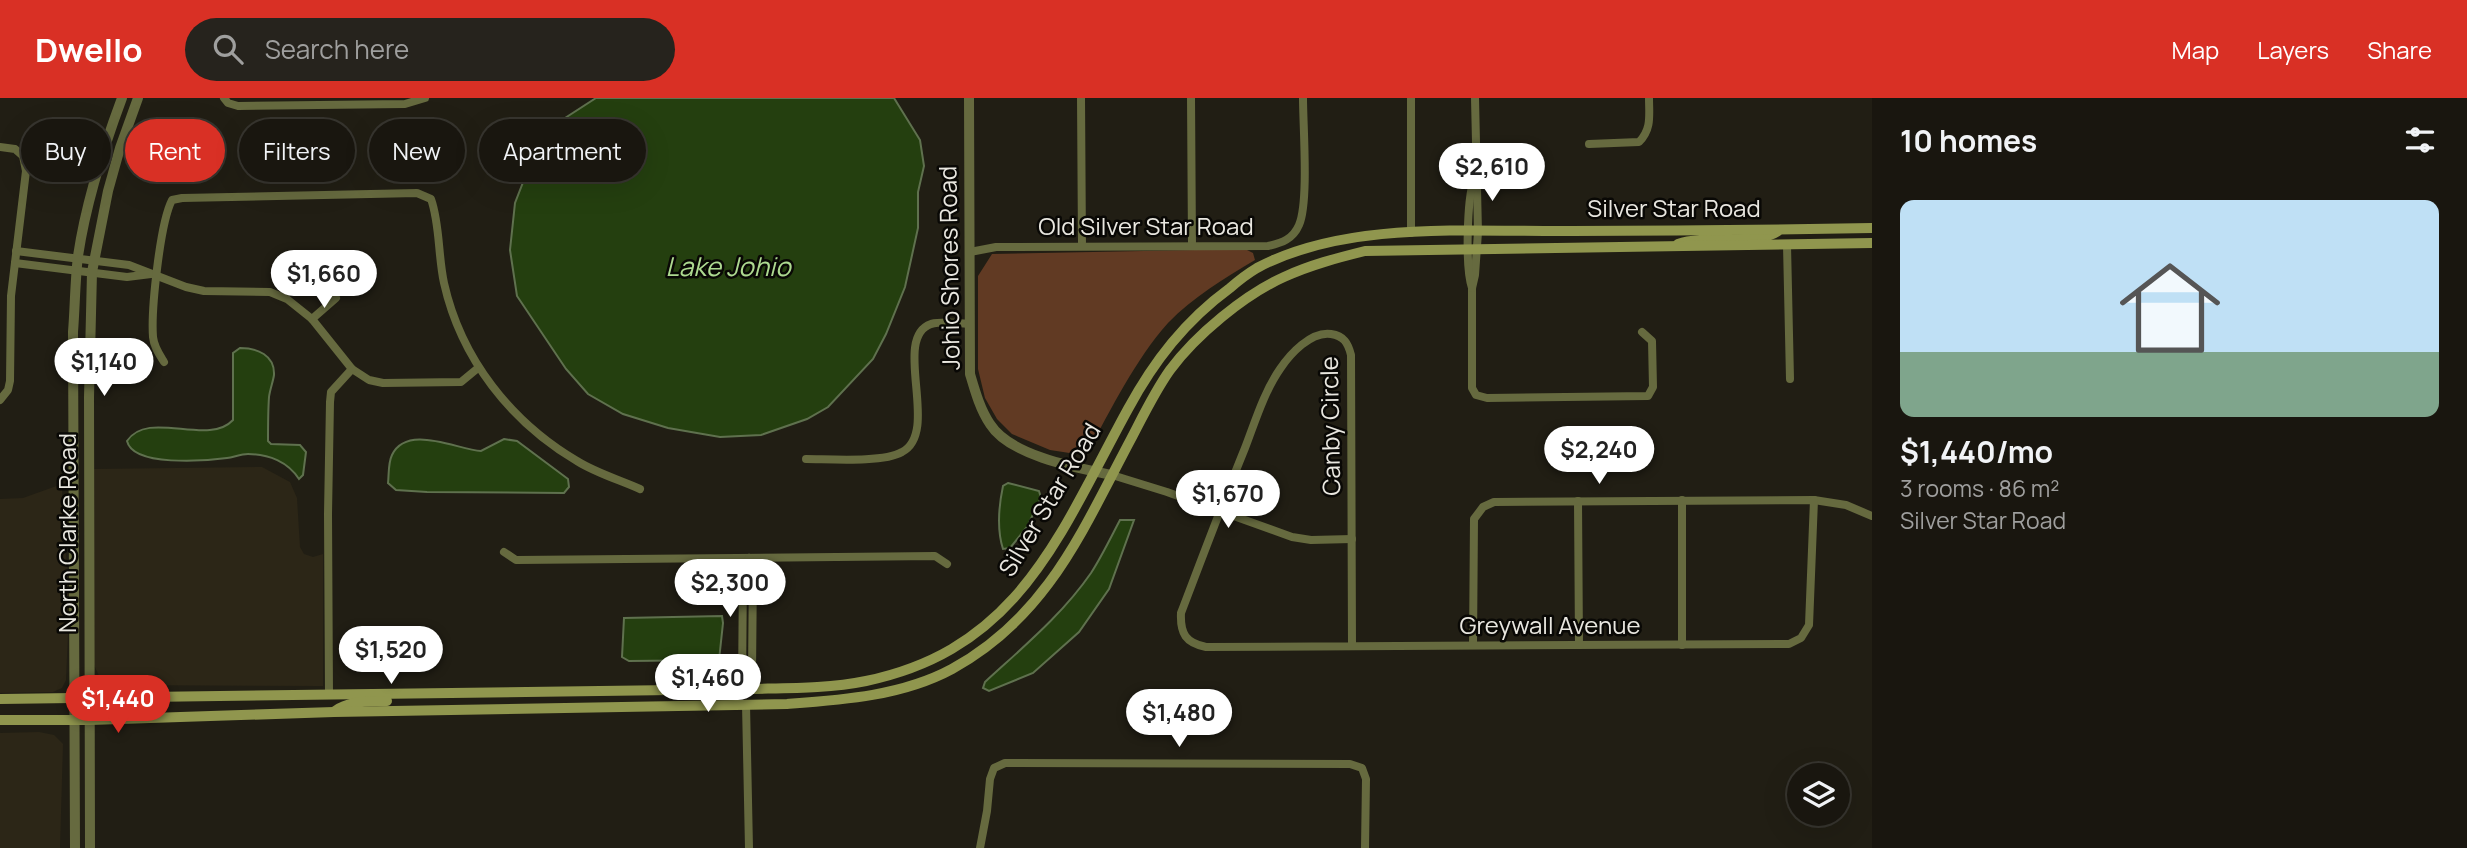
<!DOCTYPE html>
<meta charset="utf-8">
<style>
body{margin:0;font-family:Manrope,sans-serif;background:#26231d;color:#f1f3f6;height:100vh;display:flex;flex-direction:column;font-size:26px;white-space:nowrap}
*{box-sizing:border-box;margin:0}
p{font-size:23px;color:#9f9f9e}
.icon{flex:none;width:38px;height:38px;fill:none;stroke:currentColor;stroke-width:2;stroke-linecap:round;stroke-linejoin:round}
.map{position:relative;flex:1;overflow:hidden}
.drawer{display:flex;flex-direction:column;background:#19160f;width:595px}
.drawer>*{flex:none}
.banner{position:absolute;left:21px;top:21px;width:665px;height:63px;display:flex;gap:14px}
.fabs{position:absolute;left:1787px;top:665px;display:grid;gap:14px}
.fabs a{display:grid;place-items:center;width:63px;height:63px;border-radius:50%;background:#19160f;box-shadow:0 7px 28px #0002,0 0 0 2px #37352f;font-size:35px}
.price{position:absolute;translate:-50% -60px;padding:0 16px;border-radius:24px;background:#fff;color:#222;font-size:23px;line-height:46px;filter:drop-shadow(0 2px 4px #0008)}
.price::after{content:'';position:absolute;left:50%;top:42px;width:21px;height:16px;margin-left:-10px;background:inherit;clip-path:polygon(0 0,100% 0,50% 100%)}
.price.on{background:#d93025;color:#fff}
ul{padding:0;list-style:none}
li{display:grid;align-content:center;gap:14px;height:371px;padding:0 28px}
li span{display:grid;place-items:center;height:217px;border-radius:14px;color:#555}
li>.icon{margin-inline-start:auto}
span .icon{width:126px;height:126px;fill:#fffc;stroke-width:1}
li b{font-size:30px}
h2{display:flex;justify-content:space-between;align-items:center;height:84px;padding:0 28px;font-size:30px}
.pill{padding:0 24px;border-radius:32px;background:#19160f;box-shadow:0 7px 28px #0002,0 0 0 2px #37352f;font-size:24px;line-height:63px}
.pill.on{background:#d93025;color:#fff}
header{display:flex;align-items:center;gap:42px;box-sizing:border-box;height:98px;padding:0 35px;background:#d93025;color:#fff}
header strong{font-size:33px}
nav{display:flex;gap:38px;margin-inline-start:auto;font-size:24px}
.search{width:490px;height:63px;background:#26231d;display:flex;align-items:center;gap:18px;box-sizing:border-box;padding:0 24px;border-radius:38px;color:#9f9f9e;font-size:26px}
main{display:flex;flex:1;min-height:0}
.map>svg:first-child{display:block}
.built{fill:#2c2617}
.green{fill:#613a23}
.water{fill:#243f0f;stroke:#5f714e;stroke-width:2}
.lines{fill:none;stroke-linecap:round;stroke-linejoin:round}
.minor{stroke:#666a3f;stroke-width:8}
.tertiary{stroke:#666a3f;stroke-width:10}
.secondary{stroke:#90964e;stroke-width:10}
.labels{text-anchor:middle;stroke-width:5;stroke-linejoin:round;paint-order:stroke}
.street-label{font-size:24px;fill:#e9e7e0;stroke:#090805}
.water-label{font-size:26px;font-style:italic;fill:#adda90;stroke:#090805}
</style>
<header>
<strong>Dwello</strong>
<div class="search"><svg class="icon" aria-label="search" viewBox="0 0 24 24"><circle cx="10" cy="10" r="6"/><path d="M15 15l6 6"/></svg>Search here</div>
<nav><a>Map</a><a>Layers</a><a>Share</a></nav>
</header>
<main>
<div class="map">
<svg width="1872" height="750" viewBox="0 0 1872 750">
<rect width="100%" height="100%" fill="#211e14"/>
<g class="built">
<path d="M262,369L290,384L297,400L300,449L304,456L313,459L323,456V588L107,587L99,578L94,567V371Z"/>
<path d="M62,386L63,433L70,489L66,582L62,590L53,594L0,595V401L23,400Z"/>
<path d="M39,634L54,637L63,646L60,750H0V635Z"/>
</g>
<path class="green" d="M1245,151L1253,155L1255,162C1225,180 1193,199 1168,225C1135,262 1112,310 1088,353L1076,356L1050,352L1012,336L997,321L985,300L978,271V178L992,156Z"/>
<g class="water">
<path d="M596,0H894L920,42L924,68L918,94V130L905,189L886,236L873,261L828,309L807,321L761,337L720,339L668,330L623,316L588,296L566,271L517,198L510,152L515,105L536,51L562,22Z"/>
<path d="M240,250C257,250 275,257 274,277C273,284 270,291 269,299C268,313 268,328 268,343L271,346L300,347L306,354L303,377L299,381C288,364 269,356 248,356C241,356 234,359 227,360C205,363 133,369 127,343C148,311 208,349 233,322V255Z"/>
<path d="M504,341L517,343L568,381L569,389L564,395L427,394L396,392L388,385C389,377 388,365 392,357C407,326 456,351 481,353Z"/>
<path d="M1008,385L1039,393L1041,400L1027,429L1010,450L1003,451C997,432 999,407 1003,388Z"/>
<path d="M1120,422H1134L1109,491L1079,534L1033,575L989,593L983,590L985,584C1023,549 1062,517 1091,475C1102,458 1111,439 1120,422Z"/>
<path d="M722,518L723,525L719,562L629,563L622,559L624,520Z"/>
</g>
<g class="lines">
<g class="minor">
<path d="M224,0L228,5L238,8L405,6L425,0"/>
<path d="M1081,0L1082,148"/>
<path d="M1191,0L1192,147"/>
<path d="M1411,0V135"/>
<path d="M1475,0L1478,134L1475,177L1472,190V290L1476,297L1487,300L1648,298L1653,289L1652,243L1642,234"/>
<path d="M1589,46L1639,44C1652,31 1649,17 1649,0"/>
<path d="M0,49L15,51L23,58L26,73L11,198L10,283L8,292L0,302"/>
<path d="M1787,147L1790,281"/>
<path d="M16,153L129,167L186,189L204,193L270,194L287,201L312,221L352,271L369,282L383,285L461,284L478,270"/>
<path d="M970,154L996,149L1268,148C1282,145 1293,141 1299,127C1309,104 1303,29 1303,0"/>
<path d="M15,165L127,179L151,176"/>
<path d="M1472,190C1465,169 1467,101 1474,81"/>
<path d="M312,221L336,200"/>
<path d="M164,264C159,256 154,249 153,239C151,212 160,125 172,102L182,100L417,95L431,101C440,126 438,158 444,185C461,261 511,324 577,363C596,375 620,382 640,391"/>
<path d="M806,361C829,361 883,365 902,354C941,334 891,240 931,226C943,223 957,225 969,226"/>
<path d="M1112,377L1167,394L1292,439L1311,442L1352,441"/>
<path d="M1682,402V547"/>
<path d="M1578,403L1579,547"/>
<path d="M504,454L516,462L935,458L947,466"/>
<path d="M1473,547L1474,421L1483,409L1494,404L1814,402L1846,407L1872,418"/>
<path d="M1352,548L1351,257C1348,245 1344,238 1331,236C1311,233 1290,256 1280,271C1264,294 1255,324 1245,350C1223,404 1202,460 1181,515C1180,536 1186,545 1206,549L1789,546L1801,540L1809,527L1814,402"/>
<path d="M742,591L743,470L749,460"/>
<path d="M746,591L752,575L753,470L749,460"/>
<path d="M329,597L328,416L330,304L331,294L352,271"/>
<path d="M746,606L749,750"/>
<path d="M980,750L987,713L990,681L994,670L1005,665L1350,666L1362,670L1366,681L1365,750"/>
</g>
<g class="tertiary">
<path d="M969,0L970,276C975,293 980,311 990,326C1010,358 1077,370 1112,377"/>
<path d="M75,750L73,234C75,209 75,183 78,158C86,104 103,51 122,0"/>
<path d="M90,750L89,299L92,174L108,93L120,50L138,0"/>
</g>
<g class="secondary">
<path d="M1678,146C1706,136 1758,148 1778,133"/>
<path d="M0,601L746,591C786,590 827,591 866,583C1020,551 1060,435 1128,311C1154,263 1185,223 1230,190C1238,183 1247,176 1257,170C1346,122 1472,134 1572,133C1672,133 1772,132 1872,130"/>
<path d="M335,613C350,602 369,604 387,603"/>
<path d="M0,622H90L334,614L787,606C842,602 902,598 952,571C1048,518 1082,433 1131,341C1143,318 1155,293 1170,272C1196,237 1244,197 1284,179C1310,167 1337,160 1365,153L1872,145"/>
</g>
</g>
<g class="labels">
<g class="street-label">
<text x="1674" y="119">Silver Star Road</text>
<text x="1146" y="137">Old Silver Star Road</text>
<text transform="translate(950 170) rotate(-91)" y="8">Johio Shores Road</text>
<text transform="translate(1331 328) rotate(-91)" y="8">Canby Circle</text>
<text transform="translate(1050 402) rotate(-59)" y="8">Silver Star Road</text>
<text transform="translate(68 435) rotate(-90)" y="8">North Clarke Road</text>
<text x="1550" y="536">Greywall Avenue</text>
</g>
<g class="water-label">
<text x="728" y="178">Lake Johio</text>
</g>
</g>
</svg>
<div class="fabs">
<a><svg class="icon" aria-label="layers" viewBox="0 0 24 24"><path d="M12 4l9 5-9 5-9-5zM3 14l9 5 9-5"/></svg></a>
</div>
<b class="price" style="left:1492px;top:105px">$2,610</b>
<b class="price" style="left:324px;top:212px">$1,660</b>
<b class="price" style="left:104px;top:300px">$1,140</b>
<b class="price" style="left:1599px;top:388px">$2,240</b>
<b class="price" style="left:1228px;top:432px">$1,670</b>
<b class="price" style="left:730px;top:521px">$2,300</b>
<b class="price" style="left:391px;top:588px">$1,520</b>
<b class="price" style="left:708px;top:616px">$1,460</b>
<b class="price on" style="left:118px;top:637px">$1,440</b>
<b class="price" style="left:1179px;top:651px">$1,480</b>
<div class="banner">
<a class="pill">Buy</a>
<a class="pill on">Rent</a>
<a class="pill">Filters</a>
<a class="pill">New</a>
<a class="pill">Apartment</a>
</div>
</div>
<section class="drawer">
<h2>10 homes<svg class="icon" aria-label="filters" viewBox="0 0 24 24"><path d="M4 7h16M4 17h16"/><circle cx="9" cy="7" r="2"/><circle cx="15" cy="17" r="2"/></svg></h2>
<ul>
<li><span style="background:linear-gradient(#bfe0f5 70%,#7fa58c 0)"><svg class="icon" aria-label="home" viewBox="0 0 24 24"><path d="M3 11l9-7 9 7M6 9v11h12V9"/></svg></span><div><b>$1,440/mo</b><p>3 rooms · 86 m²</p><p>Silver Star Road</p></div></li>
</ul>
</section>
</main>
